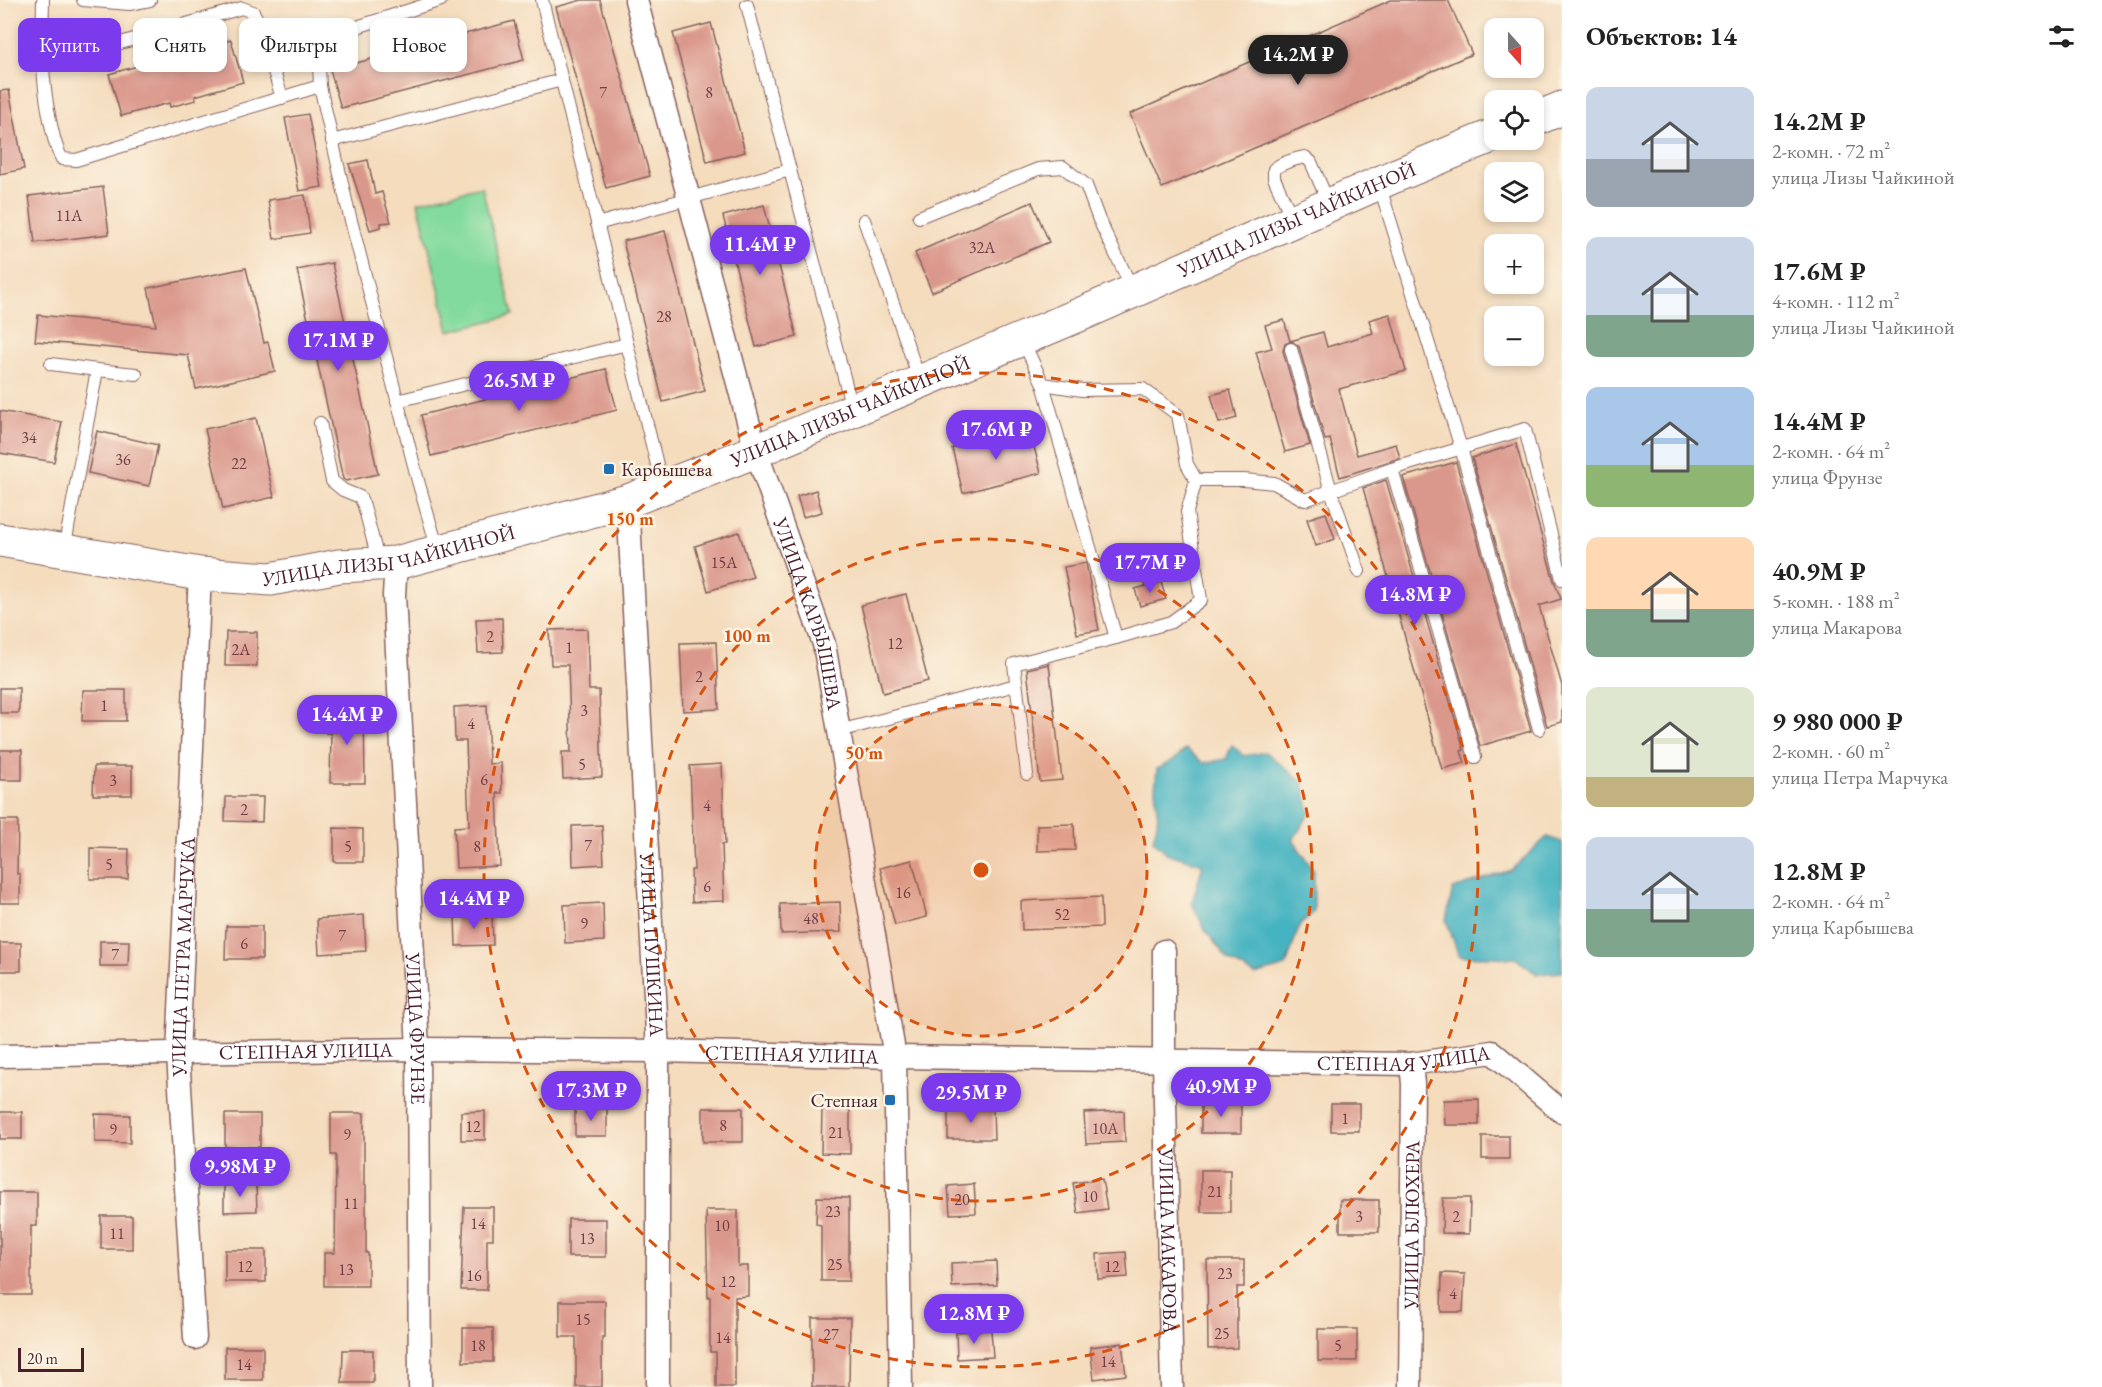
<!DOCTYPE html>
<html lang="ru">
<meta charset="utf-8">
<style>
body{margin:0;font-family:"EB Garamond",serif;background:#f2f2f2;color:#222;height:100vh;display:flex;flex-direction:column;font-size:22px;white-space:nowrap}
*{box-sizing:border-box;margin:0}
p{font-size:20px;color:#767676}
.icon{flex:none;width:33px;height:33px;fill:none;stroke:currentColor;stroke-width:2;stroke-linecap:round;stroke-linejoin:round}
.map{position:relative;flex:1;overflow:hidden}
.drawer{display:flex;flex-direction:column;background:#fff;width:540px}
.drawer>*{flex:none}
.hud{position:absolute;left:18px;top:18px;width:570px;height:54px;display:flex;gap:12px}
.needle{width:39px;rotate:159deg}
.tools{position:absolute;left:1484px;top:18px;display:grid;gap:12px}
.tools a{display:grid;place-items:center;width:60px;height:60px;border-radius:12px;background:#fff;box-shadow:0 3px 9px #0003;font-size:30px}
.scale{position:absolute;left:18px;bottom:15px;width:66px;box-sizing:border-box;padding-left:6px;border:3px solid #4a1f2b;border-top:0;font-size:16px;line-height:21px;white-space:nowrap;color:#4a1f2b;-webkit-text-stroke:4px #fcf5e5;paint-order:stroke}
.price{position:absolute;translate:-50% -51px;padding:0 14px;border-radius:21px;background:#7c3aed;color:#fff;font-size:20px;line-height:39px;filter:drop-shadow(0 2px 3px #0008)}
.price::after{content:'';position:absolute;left:50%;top:36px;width:18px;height:14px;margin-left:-9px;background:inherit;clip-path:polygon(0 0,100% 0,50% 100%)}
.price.selected{background:#222;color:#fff}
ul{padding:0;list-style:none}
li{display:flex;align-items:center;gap:18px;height:150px;padding:0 24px}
li span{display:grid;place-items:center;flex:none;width:168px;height:120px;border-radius:12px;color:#555}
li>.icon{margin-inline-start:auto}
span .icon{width:72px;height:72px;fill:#fffc;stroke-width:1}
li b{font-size:26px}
h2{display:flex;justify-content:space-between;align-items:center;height:72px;padding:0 24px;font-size:26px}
.chip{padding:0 21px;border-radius:12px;background:#fff;box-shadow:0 3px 9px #0003;font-size:21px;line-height:54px}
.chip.selected{background:#7c3aed;color:#fff}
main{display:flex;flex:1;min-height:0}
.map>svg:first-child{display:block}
.pitch{fill:#82da9e;stroke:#667c64;stroke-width:1.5}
.water{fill:#45b3c1;stroke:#486976;stroke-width:1.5}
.building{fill:#da978b}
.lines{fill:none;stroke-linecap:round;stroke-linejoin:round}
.lane-casing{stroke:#86615e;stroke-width:14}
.street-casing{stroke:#86615e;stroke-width:25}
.secondary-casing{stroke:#86615e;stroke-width:35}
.lane{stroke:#fff;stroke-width:12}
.street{stroke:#fff;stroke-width:22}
.secondary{stroke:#fff;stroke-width:33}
.ring{fill:none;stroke:#d8530f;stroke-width:3;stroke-dasharray:10 8}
.poi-dot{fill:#1f6fb2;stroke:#fcf5e5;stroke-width:2}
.labels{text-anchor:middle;stroke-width:5;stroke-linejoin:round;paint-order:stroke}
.number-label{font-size:16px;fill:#6e3d43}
.street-label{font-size:20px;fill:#4a1f2b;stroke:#fcf5e5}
.poi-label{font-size:20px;fill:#4a1f2b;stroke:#fcf5e5;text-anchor:start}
.centre{fill:#d8530f;stroke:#fcf5e5;stroke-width:3}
.ring-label{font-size:18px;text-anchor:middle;font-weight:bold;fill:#d8530f;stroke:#fcf5e5;stroke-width:5;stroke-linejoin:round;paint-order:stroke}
</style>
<main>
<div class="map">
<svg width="1562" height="1387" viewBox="0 0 1562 1387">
<rect width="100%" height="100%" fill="#fcf5e5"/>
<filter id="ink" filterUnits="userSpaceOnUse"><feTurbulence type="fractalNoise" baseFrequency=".0167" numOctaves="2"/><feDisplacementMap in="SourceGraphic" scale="12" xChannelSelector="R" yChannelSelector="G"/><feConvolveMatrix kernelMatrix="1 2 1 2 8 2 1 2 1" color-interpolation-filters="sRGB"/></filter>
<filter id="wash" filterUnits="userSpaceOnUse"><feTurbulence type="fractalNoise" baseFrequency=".008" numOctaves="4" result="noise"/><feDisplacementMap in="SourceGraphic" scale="24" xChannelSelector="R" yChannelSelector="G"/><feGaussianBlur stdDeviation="1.35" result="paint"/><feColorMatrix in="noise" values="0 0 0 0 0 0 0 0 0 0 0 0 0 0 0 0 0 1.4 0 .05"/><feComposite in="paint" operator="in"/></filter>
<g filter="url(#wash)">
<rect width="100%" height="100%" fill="#f4dcbd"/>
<path class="pitch" d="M482,187L513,315L449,331L418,202Z"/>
<g class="water">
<path d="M1232,745L1244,756L1266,752L1303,783L1310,813L1293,840L1314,871V912L1300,924L1286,966L1255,975L1229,961L1205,930L1192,903L1203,864L1168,854L1153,840L1158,819L1155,789L1157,769L1174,760L1186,749L1204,763L1226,759Z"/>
<path d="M1547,837L1562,842V972L1537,974L1515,958L1459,956L1446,920L1453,889L1511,870Z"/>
</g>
<g id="blocks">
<g class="building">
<path d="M582,0H600L650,176L606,188L556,7Z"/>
<path d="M1391,0H1448L1472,54L1162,188L1130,114Z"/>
<path d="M514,21L524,60L341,108L330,70Z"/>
<path d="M711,23L745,152L707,162L673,33Z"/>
<path d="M231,40L243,82L195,96L196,100L170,107L169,103L121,116L109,74Z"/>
<path d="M9,90L24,169L0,174V91Z"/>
<path d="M308,114L322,187L299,191L285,118Z"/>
<path d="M368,160L375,194L382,192L391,222L381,223V227L370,230L349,164Z"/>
<path d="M103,187L109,234L35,243L29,196Z"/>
<path d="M305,195L310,233L274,239L268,200Z"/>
<path d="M1032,202L1049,242L932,292L915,253Z"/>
<path d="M764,205L797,337L756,347L723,216Z"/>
<path d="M665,231L705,391L663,402L623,241Z"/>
<path d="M332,263L378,474L346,481L343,479L297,270Z"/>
<path d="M246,268L264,343L268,342L275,371L196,389L188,355L35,341L38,315L156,326L148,288Z"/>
<path d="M1390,314L1406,371L1339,389L1357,455L1396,444L1400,458L1340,477L1330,439L1325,440L1299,347L1292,341L1285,344L1283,351L1310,445L1285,452L1256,352L1272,348L1265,325L1284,320L1290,341L1323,332L1327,347L1373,333L1369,320Z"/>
<path d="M606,369L617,410L431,456L421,415Z"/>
<path d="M1230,390L1237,418L1219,423L1211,395Z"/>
<path d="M0,411L62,422L54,462L0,453Z"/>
<path d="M256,418L274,497L223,509L205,429Z"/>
<path d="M1029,428L1041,473L963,493L952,448Z"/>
<path d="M97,431L158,445L149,486L88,473Z"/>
<path d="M1516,444L1554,581L1561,599L1539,606L1562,686V722L1547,726L1472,458Z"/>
<path d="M1456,462L1531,731L1480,746L1403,477Z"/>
<path d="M1386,480L1464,750L1461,751L1465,763L1442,769L1363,488Z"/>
<path d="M816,490L822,512L803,517L797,496Z"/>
<path d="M1326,513L1335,539L1316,546L1307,519Z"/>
<path d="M739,532L753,577L708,591L695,546Z"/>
<path d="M1086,563L1099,630L1077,634L1064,567Z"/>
<path d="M1161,582L1166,599L1140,606L1135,589Z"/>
<path d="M906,594L928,681L883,693L861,605Z"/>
<path d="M502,618L503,652L478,653L476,619Z"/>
<path d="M587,629L589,690H599L602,777L563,779L562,752H571L568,665H551L549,630Z"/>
<path d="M226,632H257V666H225Z"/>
<path d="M716,642L719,709L683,711L680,643Z"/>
<path d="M1049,664L1062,780L1040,782L1027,669Z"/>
<rect x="0" y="688" width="19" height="25"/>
<path d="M83,690H126V721H82Z"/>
<path d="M487,705L489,764L501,763L502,793H497L500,866L456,868L454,827L469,826L466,741H455L454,707Z"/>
<path d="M327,710H364L365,783H330L331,733H326Z"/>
<rect x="0" y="750" width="22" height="30"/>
<path d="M722,764L725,844H722L724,901L692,902L691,870H694L690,766Z"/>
<path d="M94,766H132V795H93Z"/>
<path d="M226,797H263L262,822L225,821Z"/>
<path d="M0,820H18L17,874H20V903H0Z"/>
<path d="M1074,824L1075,850L1037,851V825Z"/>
<path d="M602,825L604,864L573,866L572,826Z"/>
<path d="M334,828L363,829V862H334Z"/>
<path d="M90,848L129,849L128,879H90Z"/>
<path d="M912,860L927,917L895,925L880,868Z"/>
<path d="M1101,897L1102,927L1022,930L1021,901Z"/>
<path d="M840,902L841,932L781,934L780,904Z"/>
<path d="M603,903L604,941L565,943L564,905Z"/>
<path d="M492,914L493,945L456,946L455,916Z"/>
<path d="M364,915L366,951L319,954L317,919Z"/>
<path d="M226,926H262V959H225Z"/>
<path d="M100,941H129L128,966H100Z"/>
<rect x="0" y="943" width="21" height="28"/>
<path d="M1479,1099V1125H1445L1444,1100Z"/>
<rect x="1201" y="1103" width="40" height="30"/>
<rect x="1331" y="1104" width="28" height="27"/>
<rect x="703" y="1108" width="40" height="34"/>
<path d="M993,1108L994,1139H948V1109Z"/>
<rect x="575" y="1109" width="32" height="27"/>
<path d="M822,1110H850V1154L821,1153Z"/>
<path d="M485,1111V1140H461V1112Z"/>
<path d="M1124,1111L1125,1142L1086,1144L1084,1113Z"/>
<rect x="0" y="1112" width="22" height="27"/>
<path d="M331,1113H364V1185H366V1253H368V1286H324V1253H335L336,1155H331Z"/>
<path d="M95,1114L130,1115V1143L95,1142Z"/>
<rect x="225" y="1114" width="35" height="33"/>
<rect x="1482" y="1136" width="27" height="23"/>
<rect x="1201" y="1170" width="29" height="42"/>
<path d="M1102,1179L1107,1209L1078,1213L1073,1183Z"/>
<path d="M256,1183L257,1211L224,1212V1184Z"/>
<path d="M974,1184L976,1213L950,1214L948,1186Z"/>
<path d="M0,1192H37V1226H31V1295H0Z"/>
<path d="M817,1197L849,1198V1281H821V1225L816,1224Z"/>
<path d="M1443,1198H1470L1469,1234L1442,1233Z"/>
<rect x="1340" y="1200" width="39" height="32"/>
<path d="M464,1207H493V1239H487V1290H461Z"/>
<path d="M706,1210H738V1266H748V1296L735,1297V1387H716V1352H710V1297H708Z"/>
<rect x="101" y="1216" width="31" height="33"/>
<rect x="568" y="1219" width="38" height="38"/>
<rect x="225" y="1250" width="41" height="32"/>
<path d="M1126,1252L1128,1277L1098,1279L1097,1254Z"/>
<path d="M1207,1260H1244V1287H1237V1348L1208,1349Z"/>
<path d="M996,1261L997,1285L952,1287L951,1263Z"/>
<path d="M1442,1273L1465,1274L1463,1312H1441Z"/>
<path d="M560,1301H605V1337H602V1387H576V1337H560Z"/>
<path d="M812,1318H850L849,1387H812Z"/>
<rect x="463" y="1328" width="30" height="34"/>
<rect x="1318" y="1329" width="39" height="32"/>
<path d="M991,1330L993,1357L957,1359L956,1332Z"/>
<path d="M1122,1343L1126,1375L1094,1379L1090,1347Z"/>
<rect x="225" y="1347" width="38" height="33"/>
<path d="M343,1350H373V1383H342Z"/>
</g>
</g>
</g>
<g filter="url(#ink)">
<use href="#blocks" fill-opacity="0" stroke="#86615e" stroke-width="1.5"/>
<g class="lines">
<defs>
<g id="lane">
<path d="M43,0C42,43 41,77 50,120C53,134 55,147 62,159L76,160L320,86"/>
<path d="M83,0L129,4L150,0"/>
<path d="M542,0L662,485"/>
<path d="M747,5L790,170"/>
<path d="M110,46L242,8L253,12L259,22L282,98"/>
<path d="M332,141L562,80"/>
<path d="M1379,184L1461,448L1539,729"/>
<path d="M919,217L1038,169L1063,167L1086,185L1099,220L1133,290"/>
<path d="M864,220L920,381"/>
<path d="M1293,220L1274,178V169C1283,162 1294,159 1305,157L1311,162L1329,204"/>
<path d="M597,224L790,170L852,408"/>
<path d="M1023,341L1043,384L1082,390L1143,389L1178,415L1187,464L1196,480H1244L1274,483L1305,500L1392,469"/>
<path d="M1291,349L1331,491L1359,571"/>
<path d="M51,364L97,370L64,550"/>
<path d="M97,370L136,374"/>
<path d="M1043,384L1116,638L1171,622L1201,600L1187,512L1196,480"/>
<path d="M397,401L627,344"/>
<path d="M320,423L332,481L343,490L360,497L364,506L379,563"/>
<path d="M438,550L418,481L347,205L320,86L319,65L324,54L338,39L360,26L441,0"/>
<path d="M839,731L1016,685"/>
<path d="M1475,757L1392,469L1525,429L1562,579"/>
<path d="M1027,774L1014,664L1116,638"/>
</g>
<g id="street">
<path id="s1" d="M636,0L756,451L824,644L895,1057L901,1387"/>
<path id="s2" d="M628,501L658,1051V1387"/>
<path id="s3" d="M396,563L394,595L418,1049L420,1387"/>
<path id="s4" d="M1164,951V1061L1172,1387"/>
<path id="s5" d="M0,1056L418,1049L658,1051L895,1057L1411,1064L1492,1052L1562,1112"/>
<path id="s6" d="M195,1338L178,1054L200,574"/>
<path id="s7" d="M1410,1387L1413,1084L1411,1064"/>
</g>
<g id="secondary">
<path d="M1533,120L1562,108"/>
<path id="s8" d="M0,540L200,574L271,579L339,566L396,563L628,501L756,451L1086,312L1397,175L1494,135"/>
</g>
</defs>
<use href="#lane" class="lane-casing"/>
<use href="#street" class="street-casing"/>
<use href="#secondary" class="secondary-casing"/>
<use href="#lane" class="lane"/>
<use href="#street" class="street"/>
<use href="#secondary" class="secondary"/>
</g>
</g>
<circle cx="981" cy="870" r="166" fill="#d8530f" fill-opacity=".12"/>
<g class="ring">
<circle cx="981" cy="870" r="166"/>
<circle cx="981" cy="870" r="331"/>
<circle cx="981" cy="870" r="497"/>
</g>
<g class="poi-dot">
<rect x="603" y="463" width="12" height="12" rx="3"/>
<rect x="884" y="1094" width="12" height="12" rx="3"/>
</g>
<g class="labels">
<g class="number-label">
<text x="603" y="98">7</text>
<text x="709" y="98">8</text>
<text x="69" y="221">11А</text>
<text x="982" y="253">32А</text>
<text x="664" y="322">28</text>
<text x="29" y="443">34</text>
<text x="123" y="465">36</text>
<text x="239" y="469">22</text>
<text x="724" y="568">15А</text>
<text x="490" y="642">2</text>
<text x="895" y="649">12</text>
<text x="569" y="653">1</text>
<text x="241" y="655">2А</text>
<text x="699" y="682">2</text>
<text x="104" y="711">1</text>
<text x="584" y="716">3</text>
<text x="471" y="729">4</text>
<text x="582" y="770">5</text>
<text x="484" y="785">6</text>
<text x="113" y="786">3</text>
<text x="707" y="811">4</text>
<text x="244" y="815">2</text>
<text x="588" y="851">7</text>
<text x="348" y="852">5</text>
<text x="477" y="852">8</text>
<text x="109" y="870">5</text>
<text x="707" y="892">6</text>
<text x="903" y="898">16</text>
<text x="1062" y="920">52</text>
<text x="811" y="924">48</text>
<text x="584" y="929">9</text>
<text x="342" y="941">7</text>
<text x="244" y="949">6</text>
<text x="115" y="960">7</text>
<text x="1345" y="1124">1</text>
<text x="723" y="1131">8</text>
<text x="473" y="1132">12</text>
<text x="1105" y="1134">10А</text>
<text x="113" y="1135">9</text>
<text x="836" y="1138">21</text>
<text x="347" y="1140">9</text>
<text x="1215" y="1197">21</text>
<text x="1090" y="1202">10</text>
<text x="962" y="1205">20</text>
<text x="351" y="1209">11</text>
<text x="833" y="1217">23</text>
<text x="1359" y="1222">3</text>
<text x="1456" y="1222">2</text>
<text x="478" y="1229">14</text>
<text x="722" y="1231">10</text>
<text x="117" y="1239">11</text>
<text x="587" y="1244">13</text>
<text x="835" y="1270">25</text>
<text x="245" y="1272">12</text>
<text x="1112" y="1272">12</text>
<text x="346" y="1275">13</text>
<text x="1225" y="1279">23</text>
<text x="474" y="1281">16</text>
<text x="728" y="1287">12</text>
<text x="1453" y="1299">4</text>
<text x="583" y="1325">15</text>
<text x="1222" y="1339">25</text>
<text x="831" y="1340">27</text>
<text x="723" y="1343">14</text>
<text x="478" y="1351">18</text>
<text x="1338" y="1351">5</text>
<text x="1108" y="1367">14</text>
<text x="244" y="1370">14</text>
</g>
<g class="street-label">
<text dy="7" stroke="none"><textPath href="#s8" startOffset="1366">УЛИЦА ЛИЗЫ ЧАЙКИНОЙ</textPath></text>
<text dy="7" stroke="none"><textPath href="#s8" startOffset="880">УЛИЦА ЛИЗЫ ЧАЙКИНОЙ</textPath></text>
<text dy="7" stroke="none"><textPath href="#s8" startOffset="394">УЛИЦА ЛИЗЫ ЧАЙКИНОЙ</textPath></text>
<text dy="7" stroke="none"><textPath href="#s1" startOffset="638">УЛИЦА КАРБЫШЕВА</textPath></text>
<text dy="7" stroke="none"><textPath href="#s2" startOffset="444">УЛИЦА ПУШКИНА</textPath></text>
<text dy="7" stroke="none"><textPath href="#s6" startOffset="382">УЛИЦА ПЕТРА МАРЧУКА</textPath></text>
<text dy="7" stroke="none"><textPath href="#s3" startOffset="466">УЛИЦА ФРУНЗЕ</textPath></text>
<text dy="7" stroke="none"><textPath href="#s5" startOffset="306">СТЕПНАЯ УЛИЦА</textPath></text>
<text dy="7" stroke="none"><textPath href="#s5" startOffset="792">СТЕПНАЯ УЛИЦА</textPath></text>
<text dy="7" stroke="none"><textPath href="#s5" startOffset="1404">СТЕПНАЯ УЛИЦА</textPath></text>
<text dy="7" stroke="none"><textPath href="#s7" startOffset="162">УЛИЦА БЛЮХЕРА</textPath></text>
<text dy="7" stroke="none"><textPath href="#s4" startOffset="290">УЛИЦА МАКАРОВА</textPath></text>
</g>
<g class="poi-label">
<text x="621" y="476">Карбышева</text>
<text x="878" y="1107" text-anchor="end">Степная</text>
</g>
</g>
<circle cx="981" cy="870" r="9" class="centre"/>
<g class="ring-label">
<text x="630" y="525">150 m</text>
<text x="747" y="642">100 m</text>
<text x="864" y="759">50 m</text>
</g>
</svg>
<div class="tools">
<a><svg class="needle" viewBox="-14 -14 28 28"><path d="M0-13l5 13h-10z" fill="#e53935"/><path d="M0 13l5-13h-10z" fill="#767676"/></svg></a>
<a><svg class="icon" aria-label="locate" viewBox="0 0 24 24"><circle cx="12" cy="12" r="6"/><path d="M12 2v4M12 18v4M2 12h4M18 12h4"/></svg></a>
<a><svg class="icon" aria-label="layers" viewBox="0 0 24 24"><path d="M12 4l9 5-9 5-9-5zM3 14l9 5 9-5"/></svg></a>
<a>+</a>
<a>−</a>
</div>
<div class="scale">20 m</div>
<b class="price selected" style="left:1298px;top:86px">14.2M ₽</b>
<b class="price" style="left:760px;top:276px">11.4M ₽</b>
<b class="price" style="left:338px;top:372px">17.1M ₽</b>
<b class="price" style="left:519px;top:412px">26.5M ₽</b>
<b class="price" style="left:996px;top:461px">17.6M ₽</b>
<b class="price" style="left:1150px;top:594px">17.7M ₽</b>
<b class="price" style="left:1415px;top:626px">14.8M ₽</b>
<b class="price" style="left:347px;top:746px">14.4M ₽</b>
<b class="price" style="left:474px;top:930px">14.4M ₽</b>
<b class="price" style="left:1221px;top:1118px">40.9M ₽</b>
<b class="price" style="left:591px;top:1122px">17.3M ₽</b>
<b class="price" style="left:971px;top:1124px">29.5M ₽</b>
<b class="price" style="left:240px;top:1198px">9.98M ₽</b>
<b class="price" style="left:974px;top:1345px">12.8M ₽</b>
<div class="hud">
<a class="chip selected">Купить</a>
<a class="chip">Снять</a>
<a class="chip">Фильтры</a>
<a class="chip">Новое</a>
</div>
</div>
<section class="drawer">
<h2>Объектов: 14<svg class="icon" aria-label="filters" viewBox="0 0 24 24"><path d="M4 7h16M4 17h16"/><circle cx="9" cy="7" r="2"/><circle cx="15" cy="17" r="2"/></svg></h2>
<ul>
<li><span style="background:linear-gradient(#c9d6e8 60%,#9aa5b1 0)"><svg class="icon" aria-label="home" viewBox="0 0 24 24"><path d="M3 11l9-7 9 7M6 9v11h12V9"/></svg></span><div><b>14.2M ₽</b><p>2-комн. · 72 m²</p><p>улица Лизы Чайкиной</p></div></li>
<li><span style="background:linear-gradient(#c9d6e8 65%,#7fa58c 0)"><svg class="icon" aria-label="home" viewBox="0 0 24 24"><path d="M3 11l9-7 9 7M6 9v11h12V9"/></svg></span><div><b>17.6M ₽</b><p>4-комн. · 112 m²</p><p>улица Лизы Чайкиной</p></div></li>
<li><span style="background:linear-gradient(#a9c7e8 65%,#8fb573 0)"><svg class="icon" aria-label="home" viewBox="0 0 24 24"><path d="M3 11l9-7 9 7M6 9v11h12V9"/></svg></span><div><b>14.4M ₽</b><p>2-комн. · 64 m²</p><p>улица Фрунзе</p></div></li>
<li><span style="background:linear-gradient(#ffd9b3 60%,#7fa58c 0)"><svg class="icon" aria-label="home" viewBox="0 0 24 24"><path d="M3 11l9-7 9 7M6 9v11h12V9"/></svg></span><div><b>40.9M ₽</b><p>5-комн. · 188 m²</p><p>улица Макарова</p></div></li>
<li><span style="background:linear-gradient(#dfe7d0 75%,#c2b280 0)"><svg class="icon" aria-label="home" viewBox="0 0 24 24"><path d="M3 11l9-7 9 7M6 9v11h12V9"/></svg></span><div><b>9 980 000 ₽</b><p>2-комн. · 60 m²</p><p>улица Петра Марчука</p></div></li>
<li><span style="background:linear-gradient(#c9d6e8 60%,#7fa58c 0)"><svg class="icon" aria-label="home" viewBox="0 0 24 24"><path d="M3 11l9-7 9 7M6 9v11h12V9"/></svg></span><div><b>12.8M ₽</b><p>2-комн. · 64 m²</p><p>улица Карбышева</p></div></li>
</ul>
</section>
</main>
